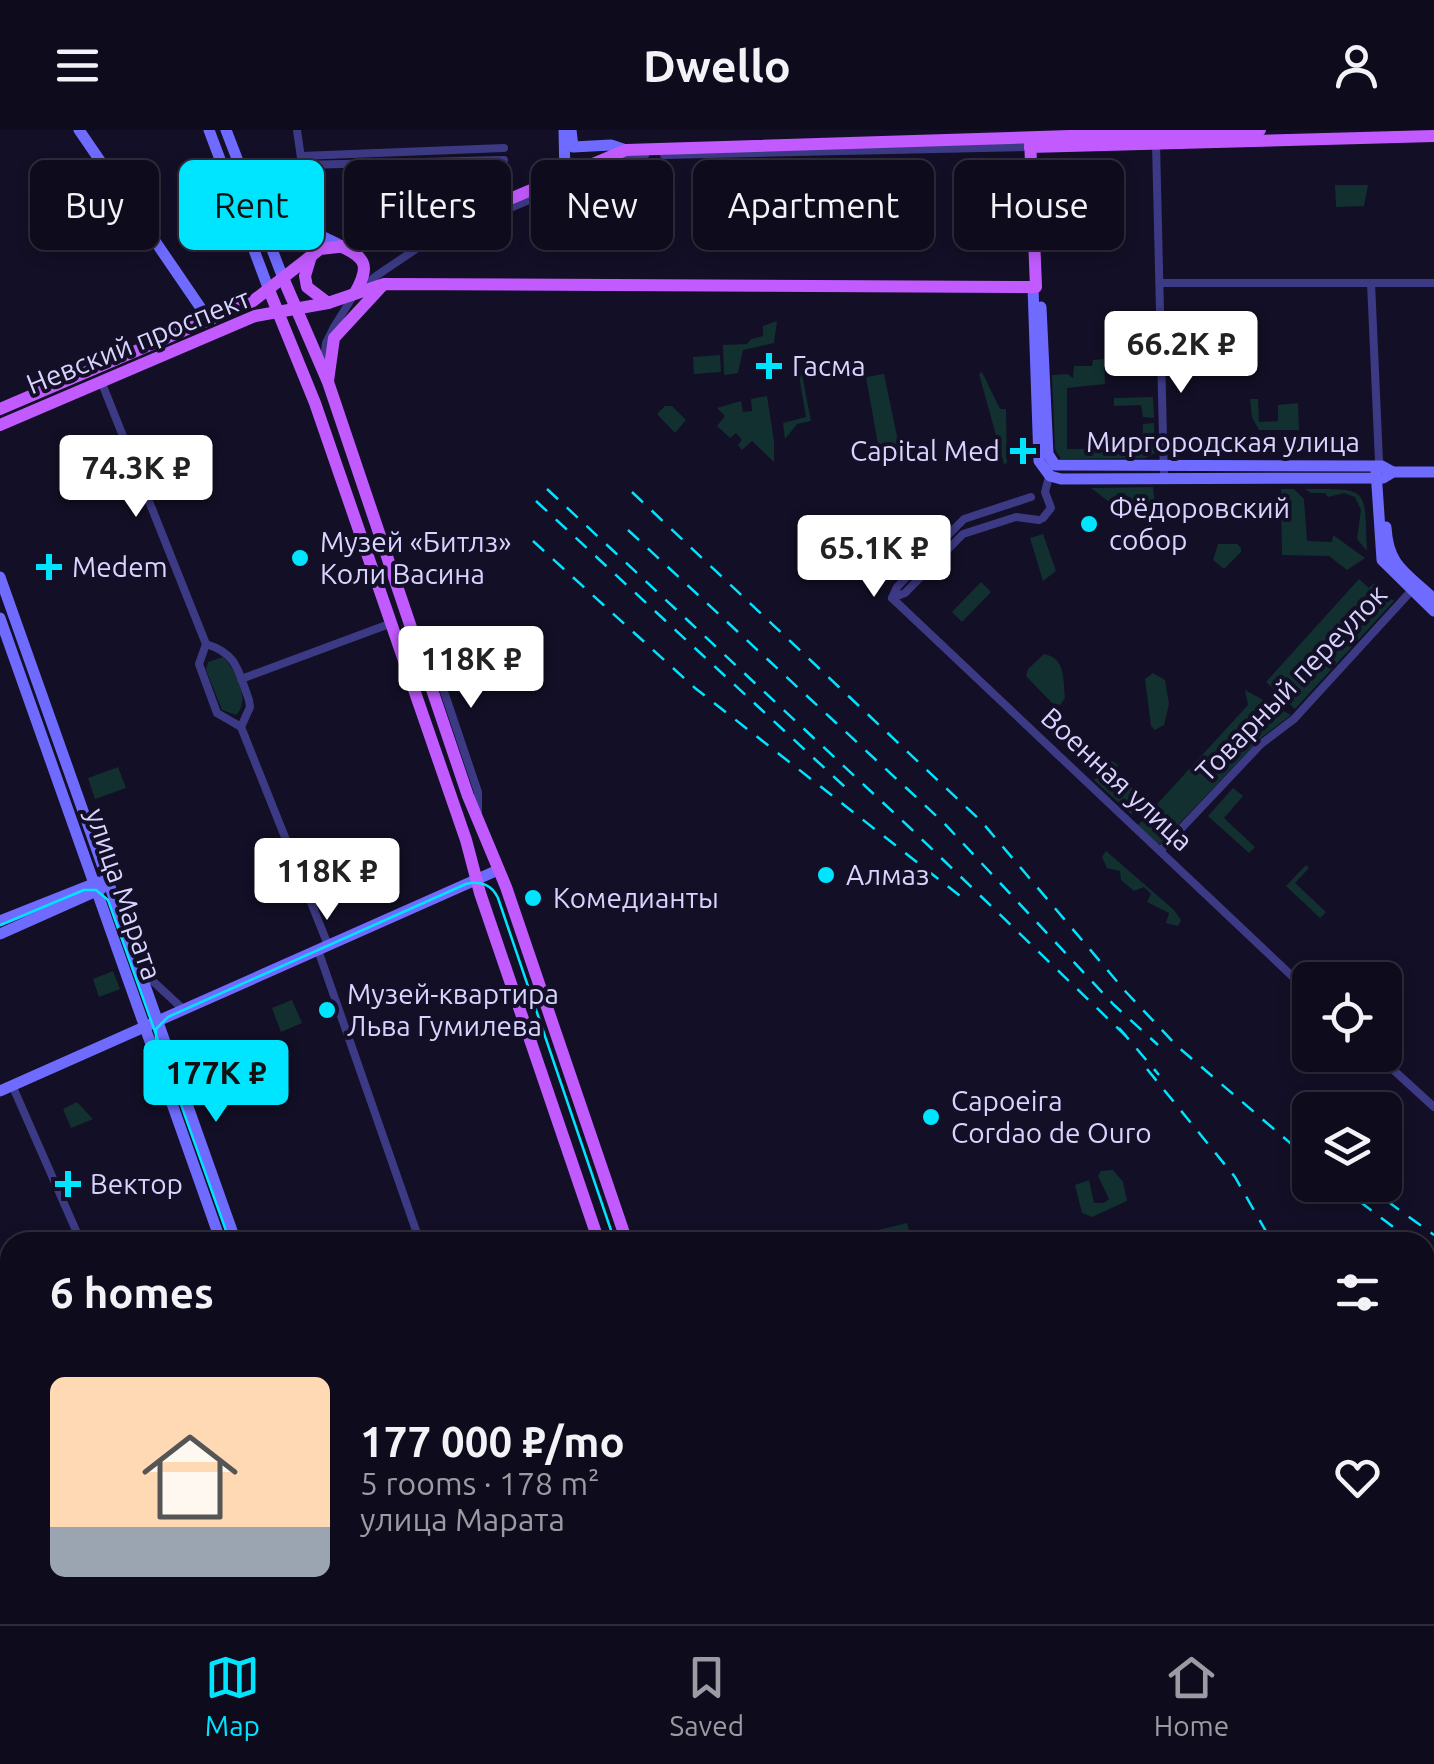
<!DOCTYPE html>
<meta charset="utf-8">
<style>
body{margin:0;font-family:Ubuntu,sans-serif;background:#1c1929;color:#f1f3f6;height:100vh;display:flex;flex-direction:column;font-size:38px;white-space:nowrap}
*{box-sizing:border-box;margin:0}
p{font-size:32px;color:#9b9ba3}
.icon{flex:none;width:55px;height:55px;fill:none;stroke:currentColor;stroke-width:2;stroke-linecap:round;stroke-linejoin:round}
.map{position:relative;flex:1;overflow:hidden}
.details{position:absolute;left:0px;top:1102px;width:1435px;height:392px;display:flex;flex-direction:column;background:#0e0b1c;border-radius:30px 30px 0 0;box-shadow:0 5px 15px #0003,0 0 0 2px #2e2b3b}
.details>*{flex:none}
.guide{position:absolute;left:30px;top:30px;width:1375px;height:90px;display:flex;gap:20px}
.controls{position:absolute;left:1292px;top:832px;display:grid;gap:20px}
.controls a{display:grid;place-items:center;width:110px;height:110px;border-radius:15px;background:#0e0b1c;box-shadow:0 5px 15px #0003,0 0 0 2px #2e2b3b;font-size:50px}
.price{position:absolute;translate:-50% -85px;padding:0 22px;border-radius:10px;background:#fff;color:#222;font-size:32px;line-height:65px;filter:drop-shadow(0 2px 5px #0008)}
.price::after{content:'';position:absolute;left:50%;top:60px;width:30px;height:22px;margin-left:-15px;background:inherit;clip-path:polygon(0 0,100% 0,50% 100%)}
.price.current{background:#00e5ff;color:#111}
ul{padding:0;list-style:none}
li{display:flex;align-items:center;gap:30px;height:250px;padding:0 50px}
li+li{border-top:2px solid #2e2b3b}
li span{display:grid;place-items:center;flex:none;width:280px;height:200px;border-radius:15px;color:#555}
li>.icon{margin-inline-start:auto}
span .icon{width:120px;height:120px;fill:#fffc;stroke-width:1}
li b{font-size:42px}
h2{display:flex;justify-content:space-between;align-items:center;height:120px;padding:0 50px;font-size:42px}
.chip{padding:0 35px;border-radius:15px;background:#0e0b1c;box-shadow:0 5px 15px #0003,0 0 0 2px #2e2b3b;font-size:35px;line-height:90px}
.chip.current{background:#00e5ff;color:#111}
header{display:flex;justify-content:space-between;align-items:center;height:130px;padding:0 50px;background:#0e0b1c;font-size:45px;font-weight:700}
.tabs{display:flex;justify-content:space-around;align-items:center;height:140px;border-top:2px solid #2e2b3b;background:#0e0b1c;font-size:28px;color:#9b9ba3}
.tabs a{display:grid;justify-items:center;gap:5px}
.tabs .current{color:#00e5ff}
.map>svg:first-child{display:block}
.green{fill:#12302f}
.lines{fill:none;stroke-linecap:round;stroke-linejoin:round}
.street{stroke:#3d3a85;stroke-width:8}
.secondary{stroke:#6f6bff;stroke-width:11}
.primary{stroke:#c25bff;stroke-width:12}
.tram{stroke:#00e5ff;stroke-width:2.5}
.rail{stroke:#00e5ff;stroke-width:2.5;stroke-dasharray:15 12;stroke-linecap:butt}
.poi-dot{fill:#00e5ff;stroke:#130f26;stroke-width:4}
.labels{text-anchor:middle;stroke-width:8;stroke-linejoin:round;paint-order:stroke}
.street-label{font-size:28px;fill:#d9d4ff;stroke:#130f26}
.poi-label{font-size:28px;fill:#d9d4ff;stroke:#130f26;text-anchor:start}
</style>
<header><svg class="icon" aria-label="menu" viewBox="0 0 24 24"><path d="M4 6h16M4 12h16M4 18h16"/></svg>Dwello<svg class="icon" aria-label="person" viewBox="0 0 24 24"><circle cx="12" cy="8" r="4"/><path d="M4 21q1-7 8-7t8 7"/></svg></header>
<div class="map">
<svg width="1434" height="1494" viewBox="0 0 1434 1494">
<rect width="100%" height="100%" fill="#130f26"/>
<g class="green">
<path d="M1125,50V58L1078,59V51Z"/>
<path d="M1335,55H1368L1364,76L1336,77Z"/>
<path d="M777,191L774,213L743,220L738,243L724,245L723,215L747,214L751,209L763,206V196Z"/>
<path d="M720,225L721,242L694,244L693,227Z"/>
<path d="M1104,229L1105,254L1067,258V319H1142L1143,294L1154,293L1155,323L1145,328L1061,329L1055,319L1052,245L1067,244L1073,248L1074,236H1092L1093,230Z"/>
<path d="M801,239L811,291L797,294L785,309L783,293L806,287L798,240Z"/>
<path d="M982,242L1000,279H1006L1007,333L1004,334L979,244Z"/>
<path d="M884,244L899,316L879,320L866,247Z"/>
<path d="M767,266L774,311V332L752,311L742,320L738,315L742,310L736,303L730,308L717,296L725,286L717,278L741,271L743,282L752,281L751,269Z"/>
<path d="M1153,267L1154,288L1143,287L1141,275L1114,276V268Z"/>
<path d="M1250,269H1258L1259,292L1278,291V275L1298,273L1299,300H1259L1252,287Z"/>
<path d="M665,276H672L686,290L675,303L657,284Z"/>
<path d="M1153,357L1156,384L1126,385L1091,358Z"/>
<path d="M1281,359H1294L1304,369L1307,411L1332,412L1333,405L1365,428L1347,440L1329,426L1282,425Z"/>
<path d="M1305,359C1371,359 1364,357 1367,421L1357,409L1361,380L1355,367L1344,363L1328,367L1325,363H1311Z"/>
<path d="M1043,404L1056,441L1043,451L1030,408Z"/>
<path d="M1218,414H1237L1241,418V422L1224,439L1213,430Z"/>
<path d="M1359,449L1369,458L1374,453L1394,471L1295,579L1266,552Z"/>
<path d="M981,452L991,462L962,492L952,482Z"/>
<path d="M1044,524C1066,528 1063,549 1065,568L1060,575L1052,573L1026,546L1028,539Z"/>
<path d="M223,527C236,539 251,572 236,585L222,580L206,540L208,532Z"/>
<path d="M1153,543L1165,550L1169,574L1164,595L1155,600L1151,596L1145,549Z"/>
<path d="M1245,560L1291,585L1262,607L1158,716L1137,696L1248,575Z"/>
<path d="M1112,631L1118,635L1115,642L1143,668L1151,662L1131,684L1094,650Z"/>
<path d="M118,637L126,658L95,669L88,648Z"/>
<path d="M1233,658L1243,666L1224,688L1255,717L1249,723L1208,686Z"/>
<path d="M1106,721L1174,780L1181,790L1178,796L1166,793L1169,783L1147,772L1151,764L1144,757L1134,761L1121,750L1120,741L1107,738L1102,727Z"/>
<path d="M1306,735L1309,738L1295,753L1326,782L1320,788L1286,756Z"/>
<path d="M113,841L120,859L99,867L93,849Z"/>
<path d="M292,870L302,893L281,902L272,878Z"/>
<path d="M77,972L93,989L71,998L63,979Z"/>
<path d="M1113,1040L1123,1052L1127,1071L1092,1087L1082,1083L1075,1055L1089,1050L1094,1073H1104L1109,1069L1098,1046L1101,1041Z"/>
<path d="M907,1093L912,1112H829Z"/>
</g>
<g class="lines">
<g class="street">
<path d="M297,0L302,35L504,30"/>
<path d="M1156,13L1164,349"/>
<path d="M664,25L1030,17"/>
<path d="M301,26L504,18"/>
<path d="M1160,153H1434"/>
<path d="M1371,153L1379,331L1382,336"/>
<path d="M323,237L326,213L334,197L355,163L376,146L422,115L622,31L645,25"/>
<path d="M101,251L206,514L199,534L217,583L241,597L328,815"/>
<path d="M1031,367L964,389L897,457L892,468L905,463L963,404L1016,387L1039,390"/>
<path d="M1043,388L1051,378L1045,362L1050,343"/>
<path d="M892,468L1310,863"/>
<path d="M414,499L427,511L478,662V681"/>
<path d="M206,514C238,524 238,541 249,570L250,577L241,597"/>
<path d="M241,549L392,493"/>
<path d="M1160,721L1261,614L1294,589L1412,460"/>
<path d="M318,820L420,1112"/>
<path d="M143,842L184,880"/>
<path d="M1377,925L1434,977"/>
<path d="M12,955L81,1112"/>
<path d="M0,1184L10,1180"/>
<path d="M0,1285H10"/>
<path d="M149,1494L150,1485"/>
<path d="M541,1494L543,1485"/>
<path d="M1371,1494L1397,1485"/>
</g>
<g class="secondary">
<path d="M79,0L209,190"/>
<path d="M209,0L269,160"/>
<path d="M226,0L283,148"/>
<path d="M564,0L565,46"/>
<path d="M571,0L573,17L611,15L626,20"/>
<path d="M253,73L338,114"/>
<path d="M1033,157L1039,331L1050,346L1061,349L1383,348L1393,342H1434"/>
<path d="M1041,177L1048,324L1055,335L1382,336L1393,342"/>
<path d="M1376,341L1382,430L1434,481"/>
<path d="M1386,397C1388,437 1407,443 1434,469"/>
<path d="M0,447L236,1112"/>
<path d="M0,488L221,1112"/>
<path d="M0,791L98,752"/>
<path d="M0,804L101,759"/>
<path d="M0,961L498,740"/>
<path d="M0,1426H10"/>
<path d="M0,1436H10"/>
<path d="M261,1485L265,1494"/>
<path d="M568,1485L661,1492L686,1485"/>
<path d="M1043,1485L1046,1494"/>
<path d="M1062,1485L1065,1494"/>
<path d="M335,1494L339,1485"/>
<path d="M351,1494L355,1485"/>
</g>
<g class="primary">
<path d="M1030,17L1434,6"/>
<path d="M340,116C367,128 370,136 355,163"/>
<path d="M311,126L305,146L307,157L328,173"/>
<path d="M283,148L328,252L468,666L506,757L627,1112"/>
<path d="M269,160L315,273L466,710L480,763L599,1112"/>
<path d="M328,251L334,208L382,156"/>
<path d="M0,279L253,171L320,119L417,108L626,20L1260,0"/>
<path d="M0,295L255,186L328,173L384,154L1036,157L1030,8"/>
<path d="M705,1485L709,1494"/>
<path d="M734,1485L737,1494"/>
</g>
<g class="tram">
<path d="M0,795L84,760H96L108,770L230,1112"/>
<path d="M156,917V899L168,887L466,754C480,750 492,755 498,768L615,1112"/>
<path d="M717,1485L720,1494"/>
<path d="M340,1494L343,1485"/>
</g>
<g class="rail">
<path d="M547,359L908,696L1126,906"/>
<path d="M632,362L981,691L1126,862L1177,916L1310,1030"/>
<path d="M536,371L845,657"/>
<path d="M628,400L944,693L1114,875L1158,915"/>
<path d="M533,411L695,558L969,773"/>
<path d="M1119,898L1159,945"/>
<path d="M1147,939L1235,1047L1272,1112"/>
<path d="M1338,1055L1413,1112"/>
<path d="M1365,1055L1434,1105"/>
<path d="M1425,1121L1434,1128"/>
<path d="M1425,1450L1434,1469"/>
</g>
</g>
<g class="poi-dot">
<path d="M764 221h10v10h10v10h-10v10h-10v-10h-10v-10h10z"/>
<path d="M1018 306h10v10h10v10h-10v10h-10v-10h-10v-10h10z"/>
<circle cx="1089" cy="394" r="10"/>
<circle cx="300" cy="428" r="10"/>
<path d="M44 422h10v10h10v10h-10v10h-10v-10h-10v-10h10z"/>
<circle cx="826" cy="745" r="10"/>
<circle cx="533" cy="768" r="10"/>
<circle cx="327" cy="880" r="10"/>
<circle cx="931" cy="987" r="10"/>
<path d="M63 1039h10v10h10v10h-10v10h-10v-10h-10v-10h10z"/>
</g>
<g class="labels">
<g class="street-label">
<text transform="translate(138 211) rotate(-22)" y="10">Невский проспект</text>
<text x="1223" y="322">Миргородская улица</text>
<text transform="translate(1291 553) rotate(-46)" y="10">Товарный переулок</text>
<text transform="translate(1117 649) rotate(43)" y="10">Военная улица</text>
<text transform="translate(124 764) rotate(71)" y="10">улица Марата</text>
</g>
<g class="poi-label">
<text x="792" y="246">Гасма</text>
<text x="1000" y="331" text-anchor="end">Capital Med</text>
<text x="1109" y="388">Фёдоровский<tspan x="1109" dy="32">собор</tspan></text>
<text x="320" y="422">Музей «Битлз»<tspan x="320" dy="32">Коли Васина</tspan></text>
<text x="72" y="447">Medem</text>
<text x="846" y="755">Алмаз</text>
<text x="553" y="778">Комедианты</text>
<text x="347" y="874">Музей-квартира<tspan x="347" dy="32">Льва Гумилева</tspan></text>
<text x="951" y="981">Capoeira<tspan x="951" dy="32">Cordao de Ouro</tspan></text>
<text x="90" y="1064">Вектор</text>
</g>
</g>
</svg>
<div class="controls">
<a><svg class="icon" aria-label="locate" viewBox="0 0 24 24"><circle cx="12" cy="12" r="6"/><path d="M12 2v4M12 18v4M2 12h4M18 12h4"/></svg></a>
<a><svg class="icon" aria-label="layers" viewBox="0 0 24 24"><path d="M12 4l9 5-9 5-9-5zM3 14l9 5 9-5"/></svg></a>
</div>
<b class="price" style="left:1181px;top:266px">66.2K ₽</b>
<b class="price" style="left:136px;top:390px">74.3K ₽</b>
<b class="price" style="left:874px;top:470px">65.1K ₽</b>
<b class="price" style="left:471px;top:581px">118K ₽</b>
<b class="price" style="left:327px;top:793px">118K ₽</b>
<b class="price current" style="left:216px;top:995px">177K ₽</b>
<div class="guide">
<a class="chip">Buy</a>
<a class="chip current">Rent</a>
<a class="chip">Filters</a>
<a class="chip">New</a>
<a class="chip">Apartment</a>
<a class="chip">House</a>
</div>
<section class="details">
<h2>6 homes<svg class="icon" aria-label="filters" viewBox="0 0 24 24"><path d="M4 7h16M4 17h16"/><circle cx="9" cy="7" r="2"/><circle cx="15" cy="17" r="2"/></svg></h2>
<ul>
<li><span style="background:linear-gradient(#ffd9b3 75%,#9aa5b1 0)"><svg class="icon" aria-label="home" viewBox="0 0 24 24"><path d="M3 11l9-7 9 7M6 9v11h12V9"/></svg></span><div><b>177 000 ₽/mo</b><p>5 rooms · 178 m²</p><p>улица Марата</p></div><svg class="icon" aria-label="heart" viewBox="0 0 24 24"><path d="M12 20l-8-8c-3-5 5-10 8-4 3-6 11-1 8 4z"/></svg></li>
</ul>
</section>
</div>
<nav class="tabs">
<a class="current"><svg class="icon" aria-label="map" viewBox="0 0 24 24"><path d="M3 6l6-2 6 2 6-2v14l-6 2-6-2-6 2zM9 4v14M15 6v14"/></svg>Map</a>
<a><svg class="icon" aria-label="saved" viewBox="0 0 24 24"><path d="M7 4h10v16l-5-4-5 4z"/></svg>Saved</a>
<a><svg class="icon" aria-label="home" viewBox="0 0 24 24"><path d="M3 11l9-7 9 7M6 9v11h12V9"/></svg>Home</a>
</nav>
